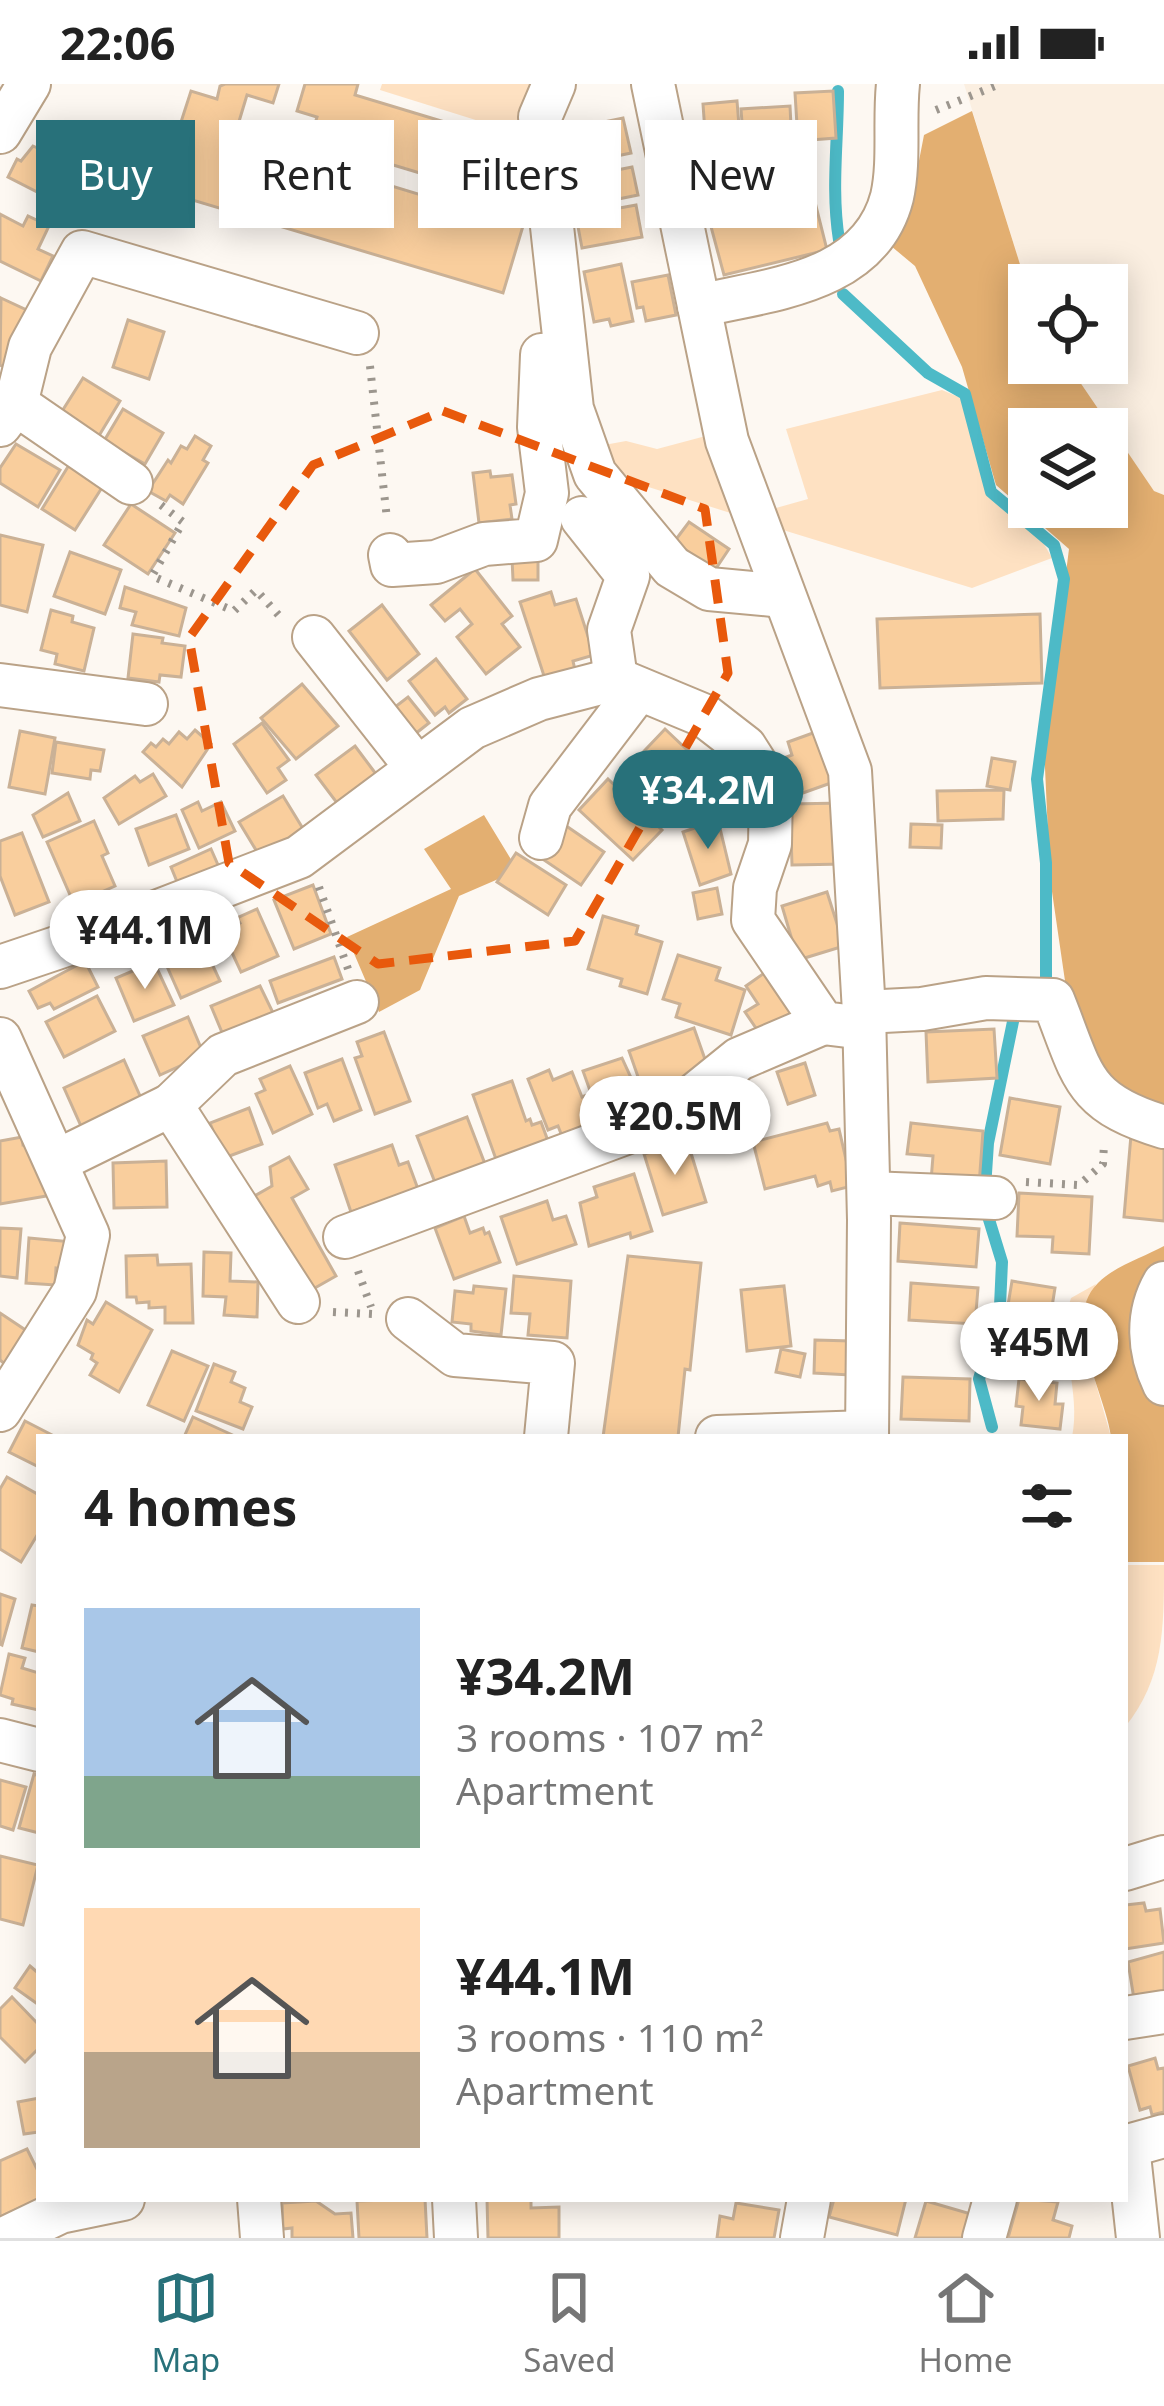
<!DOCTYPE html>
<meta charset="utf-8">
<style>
body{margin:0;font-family:"Noto Sans",sans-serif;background:#f2f2f2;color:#222;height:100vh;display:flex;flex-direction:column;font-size:45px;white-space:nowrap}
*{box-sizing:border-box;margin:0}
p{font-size:39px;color:#767676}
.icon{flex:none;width:66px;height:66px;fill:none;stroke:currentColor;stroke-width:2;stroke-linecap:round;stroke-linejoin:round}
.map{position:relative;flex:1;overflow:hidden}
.panel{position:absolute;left:36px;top:1350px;width:1092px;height:768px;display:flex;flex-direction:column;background:#fff;border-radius:0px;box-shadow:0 6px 30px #0003}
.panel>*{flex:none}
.guide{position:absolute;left:36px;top:36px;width:1092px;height:108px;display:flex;gap:24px}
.controls{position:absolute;left:1008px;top:180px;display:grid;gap:24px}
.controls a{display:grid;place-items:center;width:120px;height:120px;border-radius:0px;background:#fff;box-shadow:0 6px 30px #0003;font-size:60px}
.price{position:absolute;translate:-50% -102px;padding:0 27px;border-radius:42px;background:#fff;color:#222;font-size:39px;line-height:78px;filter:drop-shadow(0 3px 6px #0008)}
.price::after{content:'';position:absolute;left:50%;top:72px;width:36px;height:27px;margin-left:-18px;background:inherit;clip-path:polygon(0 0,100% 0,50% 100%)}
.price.on{background:#28717a;color:#fff}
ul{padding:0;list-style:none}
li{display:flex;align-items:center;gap:36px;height:300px;padding:0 48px}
li span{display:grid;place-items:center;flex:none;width:336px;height:240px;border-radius:0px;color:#555}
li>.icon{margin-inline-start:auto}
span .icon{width:144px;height:144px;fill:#fffc;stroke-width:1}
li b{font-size:51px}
h2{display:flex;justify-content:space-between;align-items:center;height:144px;padding:0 48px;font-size:51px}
.tag{padding:0 42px;border-radius:0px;background:#fff;box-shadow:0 6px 30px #0003;font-size:42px;line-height:108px}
.tag.on{background:#28717a;color:#fff}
.status{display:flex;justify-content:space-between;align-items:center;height:84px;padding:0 60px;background:#fff;direction:ltr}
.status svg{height:33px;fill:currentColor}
.dock{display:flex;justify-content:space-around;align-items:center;height:168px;border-top:3px solid #e0e0e0;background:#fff;font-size:33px;color:#767676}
.dock a{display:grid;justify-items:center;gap:6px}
.dock .on{color:#28717a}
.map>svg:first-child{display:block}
.built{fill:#fbefe1}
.green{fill:#fee1c2}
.forest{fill:#e3af71;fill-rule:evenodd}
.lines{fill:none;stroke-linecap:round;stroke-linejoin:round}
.stream{stroke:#4dbac7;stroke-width:12}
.building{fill:#f9ce9d;stroke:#cab196;stroke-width:3}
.minor-casing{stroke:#baa287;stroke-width:46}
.path{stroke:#9c968e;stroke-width:8;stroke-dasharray:3 9;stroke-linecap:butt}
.minor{stroke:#fff;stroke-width:42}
.marked{fill:none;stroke:#e8590c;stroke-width:9;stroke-dasharray:24 15;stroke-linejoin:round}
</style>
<div class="status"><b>22:06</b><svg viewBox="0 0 49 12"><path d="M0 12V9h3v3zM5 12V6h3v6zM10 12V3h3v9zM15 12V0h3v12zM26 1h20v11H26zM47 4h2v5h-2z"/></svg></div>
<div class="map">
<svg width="1164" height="2154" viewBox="0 0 1164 2154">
<rect width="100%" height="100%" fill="#fdf8f2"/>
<path class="built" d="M964,0H1164V411L1154,407L1067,279H1107V201H1029V209Z"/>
<g class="green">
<path d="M382,0H541L530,53L380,6Z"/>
<path d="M942,306L961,314L987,410L1041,455L1052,474L972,504L783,446L776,424L808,415L786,345Z"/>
<path d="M717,349L743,433L617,393L604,361L626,357L657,365Z"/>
<path d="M1096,1200L1082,1234L1084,1258L1111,1353H1072C1082,1309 1056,1255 1071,1214Z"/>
<path d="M1125,1481H1164C1164,1544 1164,1595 1125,1643Z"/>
</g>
<g class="forest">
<path d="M972,27L1029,209V279H1067L1154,407L1164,411V1032L1130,1022L1071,938L1050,794L1044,662L1069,465L996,401L962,283L915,182L891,162L911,118L924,51ZM1029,345H1107V423H1029Z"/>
<path d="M484,731L512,777L503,793L459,812L420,906L379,928L347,853L451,805L424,765Z"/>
<path d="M1164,1162V1478H1125V1353H1111C1106,1310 1060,1236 1098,1199C1113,1183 1144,1173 1164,1162Z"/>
</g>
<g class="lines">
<g class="stream">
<path d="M838,7C838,58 831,106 839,156"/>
<path d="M843,210L928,289L965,310L991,408L1054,461L1064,495L1037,695L1046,779V899"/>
<path d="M992,1343L979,1295L1000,1222L1002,1178L987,1129L985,1104L988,1059L1016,923"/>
</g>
</g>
<g class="building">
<path d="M225,0H279L273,19L247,11L234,54L523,142L503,209L159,106L191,7L217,15L220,2Z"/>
<path d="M305,0H358L355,11L501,55L499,60L528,69L513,117L310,56L317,33L297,27Z"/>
<path d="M833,7L836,54L798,57L795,9Z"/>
<path d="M737,17L740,54L728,55V60L706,62L703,20Z"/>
<path d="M790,22L792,62L744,66L741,25Z"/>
<path d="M623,34L631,69L573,81L566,46Z"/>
<path d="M33,62L99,92L82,131L8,93L17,75L21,77Z"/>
<path d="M615,80L617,86L632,83L638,111L579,123L571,89Z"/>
<path d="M815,118L827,166L724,191L710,139Z"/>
<path d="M636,121L642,153L582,164L576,132Z"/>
<path d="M0,130L23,142L28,132L49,142L38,165L53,172L41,197L0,177Z"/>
<path d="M621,180L633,237L611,242L609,235L594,238L584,188Z"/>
<path d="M668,191L676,231L646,237L643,223L637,224L632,198Z"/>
<path d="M1,214L33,229L4,283L0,281Z"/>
<path d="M128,236L164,248L149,295L113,283Z"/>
<path d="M83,294L120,317L97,355L59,332Z"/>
<path d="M123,325L163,349L145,380L104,357Z"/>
<path d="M195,352L211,362L203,376L208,379L183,420L170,411L166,417L148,407L168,376L171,379L181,362L187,365Z"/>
<path d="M16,360L60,386L38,423L0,399V384Z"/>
<path d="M69,381L103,402L75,446L42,425Z"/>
<path d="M490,387L491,393L512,391L516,420L510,421L512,435L479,439L473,389Z"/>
<path d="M131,420L175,449L148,490L104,461Z"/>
<path d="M689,438L729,465L715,486L674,458Z"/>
<path d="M0,451L43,461L27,528L0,521Z"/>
<path d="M70,468L121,486L105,530L54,512Z"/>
<path d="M538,473V496H513L512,474Z"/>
<path d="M475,485L512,532L502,540L520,563L486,590L457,553L472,540L460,525L445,537L431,521Z"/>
<path d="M125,503L186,524L179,552L132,541L136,528L120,524Z"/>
<path d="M551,508L555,521L576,515L594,571L573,577L575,586L545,595L520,518Z"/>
<path d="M382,521L419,570L387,596L349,547Z"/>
<path d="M51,526L73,532L72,538L94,544L84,587L55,580L57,570L41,566Z"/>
<path d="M1040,530L1042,599L880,604L877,535Z"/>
<path d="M133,550L163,554L162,559L185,562L181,593L160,591L159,598L128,594Z"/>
<path d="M436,575L467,615L449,629L445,623L435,631L409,597Z"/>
<path d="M302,600L338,642L296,675L261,634Z"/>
<path d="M408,613L429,639L415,650L395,623Z"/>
<path d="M262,639L289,676L278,684L286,696L267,709L234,660Z"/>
<path d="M665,645L700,678L705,672L741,706L714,734L703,724L688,740L628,684Z"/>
<path d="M824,645L842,695L786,715L773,678L792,671L788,658Z"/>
<path d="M195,646L211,660L182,703L143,668L151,659L156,663L163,655L169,660L179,648L187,655Z"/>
<path d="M20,647L55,654L45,710L9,703Z"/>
<path d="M56,658L104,666L100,687L91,686L90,695L52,689Z"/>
<path d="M355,662L376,690L337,719L316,691Z"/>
<path d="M992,674L1015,678L1010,706L987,702Z"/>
<path d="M153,690L166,712L119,740L104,714L135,692L140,698Z"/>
<path d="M608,695L662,746L633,776L579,726Z"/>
<path d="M1004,706L1003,735L938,737L937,707Z"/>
<path d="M68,709L80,737L43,753L33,731Z"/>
<path d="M283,712L305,748L259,771L239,738Z"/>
<path d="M198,718L202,727L221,718L235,747L199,764L182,726Z"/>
<path d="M843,719L845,780L792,781L790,720Z"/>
<path d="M176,731L189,765L149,781L136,745Z"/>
<path d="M718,736L731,790L700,801L683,748Z"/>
<path d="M94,737L108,769L102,772L115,802L74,820L47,758Z"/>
<path d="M562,739L604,768L581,801L538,772Z"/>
<path d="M911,740L942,741L941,764L910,763Z"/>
<path d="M22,749L49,818L15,831L0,792V757Z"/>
<path d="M211,765L218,781L180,805L171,783Z"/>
<path d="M516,769L566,801L548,831L497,798Z"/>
<path d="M313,801L331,850L294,865L274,816Z"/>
<path d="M717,804L722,830L698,835L693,809Z"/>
<path d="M827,808L844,862L798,876L782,822Z"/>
<path d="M257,825L278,872L241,888L222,847L240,839L237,834Z"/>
<path d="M603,832L638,842L636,850L662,858L647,910L620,902L622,895L588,885Z"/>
<path d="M200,854L220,897L181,914L162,871Z"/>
<path d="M678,871L720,884L716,896L745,906L731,951L676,933L680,920L663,915Z"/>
<path d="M334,873L342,895L278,919L270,897Z"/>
<path d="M85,877L98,903L54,925L50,919L38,924L29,907Z"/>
<path d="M154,878L174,921L134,937L116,894Z"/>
<path d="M770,885L799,929L762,953L745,928L758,920L746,902Z"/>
<path d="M260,902L277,937L226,958L211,922Z"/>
<path d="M97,912L115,947L64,973L46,938Z"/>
<path d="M188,933L204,971L160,991L143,952Z"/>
<path d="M694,944L707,981L697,992L644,1010L629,967Z"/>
<path d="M994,945L997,994L928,998L926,948Z"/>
<path d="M384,948L410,1017L375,1030L355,974L362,972L357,958Z"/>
<path d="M622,974L644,1022L610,1034L602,1011L593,1015L583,987Z"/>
<path d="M342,975L361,1026L334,1037L327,1020L318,1024L305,989Z"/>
<path d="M124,976L145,1023L85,1051L64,1004Z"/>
<path d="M805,979L815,1011L788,1020L777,988Z"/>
<path d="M290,982L312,1030L273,1049L256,1010L265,1006L260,995Z"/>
<path d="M549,986L553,996L572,988L582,1013L587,1011L598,1038L562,1052L558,1042L548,1046L528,995Z"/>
<path d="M512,997L526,1037L530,1035L532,1041L541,1038L548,1057L497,1078L473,1011Z"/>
<path d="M1010,1014L1060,1023L1050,1080L1000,1071Z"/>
<path d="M249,1024L262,1060L224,1074L210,1039Z"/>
<path d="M467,1033L485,1080L436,1101L417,1052Z"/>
<path d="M827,1039L830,1047L839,1045L852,1102L832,1107L830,1098L818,1102L815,1092L765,1105L753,1058Z"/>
<path d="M911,1039L983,1047L979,1101L931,1097L933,1072L907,1070Z"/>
<path d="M1131,1051L1164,1054V1137L1124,1133Z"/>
<path d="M22,1053L23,1061L37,1058L52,1111L0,1120V1057Z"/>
<path d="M687,1056L706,1118L663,1131L644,1070Z"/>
<path d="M392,1061L399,1081L408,1078L418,1105L351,1128L335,1081Z"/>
<path d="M289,1073L308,1105L292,1114L336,1192L306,1209L251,1114L272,1102L270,1083Z"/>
<path d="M166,1077L167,1123L114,1124L113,1079Z"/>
<path d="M634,1090L652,1147L631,1154L630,1149L589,1162L580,1119L597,1113L594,1103Z"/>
<path d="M1019,1109L1092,1113L1089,1170L1052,1168L1053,1153L1017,1152Z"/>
<path d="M547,1117L553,1136L566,1132L576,1160L517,1180L501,1133Z"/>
<path d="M464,1132L470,1149L483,1144L485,1150L489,1148L500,1178L454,1195L435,1144Z"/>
<path d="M900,1139L979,1145L976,1183L898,1177Z"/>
<path d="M0,1144L21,1145L17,1194L0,1192Z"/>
<path d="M29,1154L73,1158L71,1186L56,1184L55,1201L26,1199Z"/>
<path d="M204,1168L231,1169L230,1197L258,1198L257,1233L224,1231L226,1213L203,1212Z"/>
<path d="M157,1171L158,1181L191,1180L193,1239H165V1223L149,1224V1218L137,1219L136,1213H127L126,1172Z"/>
<path d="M628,1172L701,1179L690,1286L685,1285L678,1353H603Z"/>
<path d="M514,1192L571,1197L567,1254L528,1251L530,1230L511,1229Z"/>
<path d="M1012,1197L1055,1204L1047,1254L1021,1249L1024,1230L1007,1227Z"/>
<path d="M911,1199L978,1204L975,1240L909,1236Z"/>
<path d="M474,1202L506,1205L501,1251L471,1247V1240L452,1238L455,1207L473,1209Z"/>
<path d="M784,1202L791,1262L747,1267L741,1206Z"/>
<path d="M106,1218L152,1246L119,1308L90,1291L97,1279L91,1275L93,1270L78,1261L87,1236L93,1240Z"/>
<path d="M0,1229L27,1247L6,1281L0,1276Z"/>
<path d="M815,1256L851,1257L850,1291L814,1289Z"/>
<path d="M781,1265L805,1270L800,1293L776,1288Z"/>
<path d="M172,1267L208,1282L184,1337L148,1321Z"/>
<path d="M214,1280L235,1288L231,1298L245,1304L240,1318L252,1323L243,1345L196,1327Z"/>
<path d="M903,1293L970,1295L969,1337L901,1335Z"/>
<path d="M1019,1295L1057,1299L1055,1320H1063L1060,1345L1021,1341L1023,1323L1016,1322Z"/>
<path d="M193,1333L237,1353H184Z"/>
<path d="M25,1337L56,1353H39V1383L9,1368Z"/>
<path d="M7,1393L39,1411V1448L21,1478L0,1465V1405Z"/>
<path d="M0,1510L15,1515L2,1561L0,1560Z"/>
<path d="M32,1521L39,1522V1568L22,1564Z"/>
<path d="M9,1570L25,1574L22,1584L39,1589L38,1626L12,1620L13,1615L0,1611Z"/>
<path d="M34,1690L39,1692V1749L19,1744Z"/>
<path d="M0,1696L26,1703L13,1746L0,1742Z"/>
<path d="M0,1772L38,1781L23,1841L0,1835Z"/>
<path d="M1144,1819L1146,1827L1160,1825L1164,1859L1125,1865V1821Z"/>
<path d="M1164,1868V1911L1134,1915L1128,1878Z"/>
<path d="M30,1882L37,1888L39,1884V1921L15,1904Z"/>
<path d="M12,1913L39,1941V1964L25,1978L0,1953V1925Z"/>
<path d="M1155,1974L1158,1985L1164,1984V2028L1152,2031L1150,2023L1140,2026L1128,1982Z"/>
<path d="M39,2014V2048L24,2050L18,2018Z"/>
<path d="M27,2065L39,2089V2115L0,2133V2077Z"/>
<path d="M425,2115L427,2154H359L357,2117Z"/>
<path d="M487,2115H531V2124L559,2123V2154H488Z"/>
<path d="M834,2115H906L897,2151L829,2133Z"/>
<path d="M1019,2115L1058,2118L1053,2136L1072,2142L1069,2154H1008Z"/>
<path d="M316,2117L335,2130L351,2129L353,2154H292V2144L283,2145L282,2119Z"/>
<path d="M926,2117L971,2130L964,2154H915Z"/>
<path d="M736,2119L779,2126L774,2154H717L720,2132L733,2135Z"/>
</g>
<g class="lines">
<defs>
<g id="minor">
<path d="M554,0L540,33L572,325L595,390L672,483L709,505L783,512"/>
<path d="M653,0L727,357L850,687L864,928L869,1136L867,1353"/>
<path d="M0,48L29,0"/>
<path d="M699,222C770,205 870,199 892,113C900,78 894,36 898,0"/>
<path d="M16,320L131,399"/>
<path d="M0,341L16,320L30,263L82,168L357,249"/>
<path d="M582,434L628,492L609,546L616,595"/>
<path d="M390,471L392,481L436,478L484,460L536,456L547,409L539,343L542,271L556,270"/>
<path d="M314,553L417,684"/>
<path d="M0,601L146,620"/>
<path d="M541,754L550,722L639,605"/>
<path d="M0,883L107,847L299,773L472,644L539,615L616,595L705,632L745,663L771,704L770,760L755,804L753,836L823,939L864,944"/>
<path d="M864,928L922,925L986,914L1053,916C1083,990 1080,1018 1164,1043"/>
<path d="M0,955L88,1151L75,1207L0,1326"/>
<path d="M171,1021L223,971L357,918"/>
<path d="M57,1077L171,1021L298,1218"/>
<path d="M869,1109L995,1114"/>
<path d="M345,1153L666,1034L739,975L823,939"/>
<path d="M1164,1199C1146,1230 1148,1267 1164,1300"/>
<path d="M408,1235L455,1271L553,1279L546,1353"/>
<path d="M717,1353L867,1348"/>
<path d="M0,1656L39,1666"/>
<path d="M1125,1785L1164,1773"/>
<path d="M1125,1934L1164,1928"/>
<path d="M259,2115L262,2154"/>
<path d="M454,2115L456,2154"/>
<path d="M6,2154L60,2128L123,2115"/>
<path d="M802,2154L809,2115"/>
<path d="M984,2154L995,2115"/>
<path d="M1138,2154L1128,2062L1164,2052"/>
</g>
</defs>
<use href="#minor" class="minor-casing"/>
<g class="path">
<path d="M936,26L1000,0"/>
<path d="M370,282L387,435"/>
<path d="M161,421L183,438L152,492L234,527L256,506L283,536"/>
<path d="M319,803L348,885"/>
<path d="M1026,1098L1079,1101L1103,1080L1104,1059"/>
<path d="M358,1187L371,1223"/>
<path d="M333,1228L372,1230"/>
</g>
<use href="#minor" class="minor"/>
</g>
<path class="marked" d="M443,327L705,425L728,589L575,857L378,880L229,779L189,554L313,381Z"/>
</svg>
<div class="controls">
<a><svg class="icon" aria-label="locate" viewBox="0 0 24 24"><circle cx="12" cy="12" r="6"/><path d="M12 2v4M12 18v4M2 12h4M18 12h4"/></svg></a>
<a><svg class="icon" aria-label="layers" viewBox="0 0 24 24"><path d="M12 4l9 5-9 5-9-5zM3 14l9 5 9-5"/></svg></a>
</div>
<b class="price on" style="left:708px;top:768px">¥34.2M</b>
<b class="price" style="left:145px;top:908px">¥44.1M</b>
<b class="price" style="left:675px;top:1094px">¥20.5M</b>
<b class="price" style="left:1039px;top:1320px">¥45M</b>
<div class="guide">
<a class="tag on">Buy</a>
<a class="tag">Rent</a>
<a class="tag">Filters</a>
<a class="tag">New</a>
</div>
<section class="panel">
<h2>4 homes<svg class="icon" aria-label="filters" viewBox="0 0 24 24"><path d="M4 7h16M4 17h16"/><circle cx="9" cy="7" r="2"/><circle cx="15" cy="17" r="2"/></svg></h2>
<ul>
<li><span style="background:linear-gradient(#a9c7e8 70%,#7fa58c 0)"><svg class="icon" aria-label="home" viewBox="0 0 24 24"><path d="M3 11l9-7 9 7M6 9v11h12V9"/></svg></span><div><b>¥34.2M</b><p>3 rooms · 107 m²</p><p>Apartment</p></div></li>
<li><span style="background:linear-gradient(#ffd9b3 60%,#b9a48a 0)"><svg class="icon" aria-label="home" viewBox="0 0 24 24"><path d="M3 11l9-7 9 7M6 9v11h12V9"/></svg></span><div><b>¥44.1M</b><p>3 rooms · 110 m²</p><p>Apartment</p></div></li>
</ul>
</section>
</div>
<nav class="dock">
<a class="on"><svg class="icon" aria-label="map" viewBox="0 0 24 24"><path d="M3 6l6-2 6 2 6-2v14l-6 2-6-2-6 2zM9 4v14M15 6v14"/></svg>Map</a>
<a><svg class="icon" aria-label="saved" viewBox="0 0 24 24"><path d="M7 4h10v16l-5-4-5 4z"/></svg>Saved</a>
<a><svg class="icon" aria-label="home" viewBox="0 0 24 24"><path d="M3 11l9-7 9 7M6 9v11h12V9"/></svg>Home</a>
</nav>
